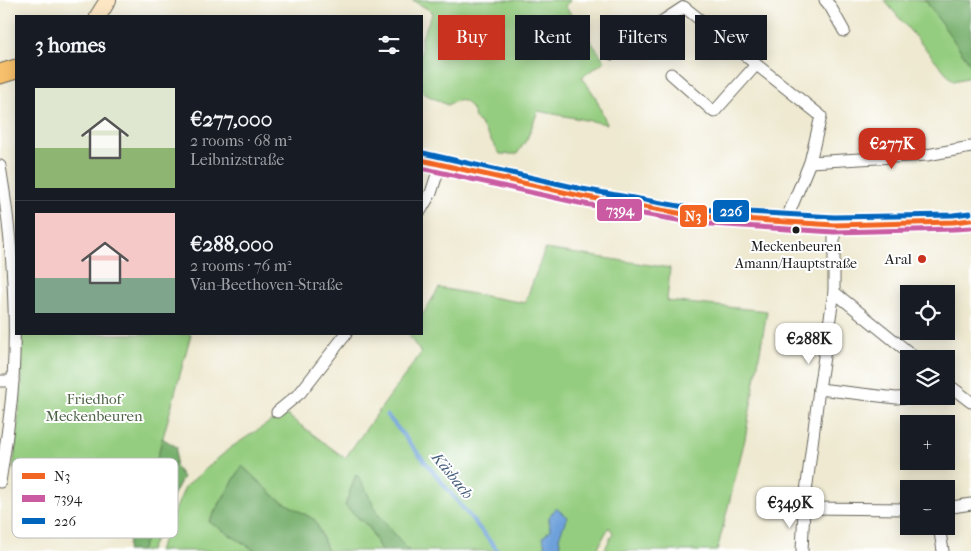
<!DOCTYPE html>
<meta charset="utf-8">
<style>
body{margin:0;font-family:"IM FELL French Canon",serif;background:#242831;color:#f1f3f6;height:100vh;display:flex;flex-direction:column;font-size:19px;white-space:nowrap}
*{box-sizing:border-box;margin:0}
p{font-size:16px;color:#9ea1a6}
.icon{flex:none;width:28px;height:28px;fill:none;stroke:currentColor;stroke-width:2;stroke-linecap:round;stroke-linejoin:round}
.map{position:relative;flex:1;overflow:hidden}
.sheet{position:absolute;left:15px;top:15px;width:408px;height:320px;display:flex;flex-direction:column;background:#171b24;border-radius:0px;box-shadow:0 2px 12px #0003}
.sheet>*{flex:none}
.banner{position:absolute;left:438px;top:15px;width:458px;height:45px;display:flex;gap:10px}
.fabs{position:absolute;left:900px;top:285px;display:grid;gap:10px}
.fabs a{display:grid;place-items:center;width:55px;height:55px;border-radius:0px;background:#171b24;box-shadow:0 2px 12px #0003;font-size:25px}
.price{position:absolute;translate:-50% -42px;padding:0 11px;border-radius:10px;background:#fff;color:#222;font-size:16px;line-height:32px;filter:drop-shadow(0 1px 2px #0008)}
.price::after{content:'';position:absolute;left:50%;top:30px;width:15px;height:11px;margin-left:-8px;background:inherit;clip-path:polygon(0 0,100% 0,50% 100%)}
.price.active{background:#c8321e;color:#fff}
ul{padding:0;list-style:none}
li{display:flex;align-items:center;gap:15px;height:125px;padding:0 20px}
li+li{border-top:1px solid #363941}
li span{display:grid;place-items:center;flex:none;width:140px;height:100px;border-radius:0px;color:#555}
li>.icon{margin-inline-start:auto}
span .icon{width:60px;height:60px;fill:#fffc;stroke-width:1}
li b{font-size:21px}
h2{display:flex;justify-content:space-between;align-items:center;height:60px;padding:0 20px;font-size:21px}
.chip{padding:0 18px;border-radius:0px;background:#171b24;box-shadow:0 2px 12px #0003;font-size:18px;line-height:45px}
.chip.active{background:#c8321e;color:#fff}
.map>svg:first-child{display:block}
.green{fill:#95cd80;stroke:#58744e}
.forest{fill:#78b06e;stroke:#4a6645}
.water{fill:#6ea1da;stroke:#455e7b}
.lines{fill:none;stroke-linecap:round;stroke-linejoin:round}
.stream{stroke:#6ea1da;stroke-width:4}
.street-casing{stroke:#66645b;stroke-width:13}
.secondary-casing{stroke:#66645b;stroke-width:18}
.primary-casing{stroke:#66645b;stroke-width:21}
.street{stroke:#fff;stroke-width:11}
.secondary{stroke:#fce6c4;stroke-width:16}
.primary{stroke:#f7c06c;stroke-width:19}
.bus-1-casing{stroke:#fff;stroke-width:9}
.bus-2-casing{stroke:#fff;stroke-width:9}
.bus-3-casing{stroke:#fff;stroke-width:9}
.bus-1{stroke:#f26522;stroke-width:5}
.bus-2{stroke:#ca5ba2;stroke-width:5}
.bus-3{stroke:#0065bd;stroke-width:5}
.bus-dot{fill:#1c1c1c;stroke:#fff;stroke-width:2}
.poi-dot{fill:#c8321e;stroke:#fff;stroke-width:2}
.labels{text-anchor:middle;stroke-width:4;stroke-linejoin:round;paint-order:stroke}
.bus-label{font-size:14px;fill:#1c1c1c;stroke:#fff}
.poi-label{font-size:15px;fill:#1c1c1c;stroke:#fff;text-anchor:end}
.park-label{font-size:15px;fill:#4c6344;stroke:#fff}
.water-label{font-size:16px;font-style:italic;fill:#455e7b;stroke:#fff}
.key{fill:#fff;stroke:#bbb;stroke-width:1}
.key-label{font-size:14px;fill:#1c1c1c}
.line-badge{stroke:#fff;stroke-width:2}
.badge-label{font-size:14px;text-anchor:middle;font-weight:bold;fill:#fff}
</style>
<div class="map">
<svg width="971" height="551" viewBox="0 0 971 551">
<rect width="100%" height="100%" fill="#fff"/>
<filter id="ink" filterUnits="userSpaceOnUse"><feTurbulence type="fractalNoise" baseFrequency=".02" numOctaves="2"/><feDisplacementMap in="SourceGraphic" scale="10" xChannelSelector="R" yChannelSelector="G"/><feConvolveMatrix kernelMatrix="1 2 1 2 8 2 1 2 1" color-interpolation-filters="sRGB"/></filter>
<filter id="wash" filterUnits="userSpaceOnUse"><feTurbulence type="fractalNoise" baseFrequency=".0096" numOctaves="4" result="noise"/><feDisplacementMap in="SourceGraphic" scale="20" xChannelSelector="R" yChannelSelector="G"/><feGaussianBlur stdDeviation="1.12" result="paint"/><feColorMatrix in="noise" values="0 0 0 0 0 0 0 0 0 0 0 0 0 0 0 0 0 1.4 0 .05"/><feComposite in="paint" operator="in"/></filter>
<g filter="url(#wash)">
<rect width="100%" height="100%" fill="#eee9d0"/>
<g class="green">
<path d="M412,0H571L565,6L605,61L582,77L595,96L607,124L538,111L527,139L517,154H500L479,122L476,120C470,103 465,95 447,105L421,92V39L433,12Z"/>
<path d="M884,0H925L971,65V77L953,81Z"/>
<path d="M545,249L670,268L667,301L767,311L745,439L717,551H604L613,533L609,527L596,551H560L561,550L559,537L567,517H549L550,530L546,551H409L377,513L362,482L356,474L345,506L369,527L381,551H328L315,520L278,499L242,466L209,521L256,551H158L185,487L230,448L284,413L345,458L421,353L409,336L411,334H421V317L439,288L525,303Z"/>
<path d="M21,334H191L158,456L132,521L13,469L22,380Z"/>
<path d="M172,498L150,551H141L160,506Z"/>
</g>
<g class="forest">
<path d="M925,0H971V65Z"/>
<path d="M162,438L177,447L175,466L183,477L172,498L160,506L141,551H127L132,521L158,456Z"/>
<path d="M242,466L278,499L315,520L328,551H256L209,522Z"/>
<path d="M356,474L362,482L377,513L409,551H381L369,527L345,506Z"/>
</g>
<path class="water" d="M556,508L567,517L559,537L561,550L546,551L543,537L550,530L549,517Z"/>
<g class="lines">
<path class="stream" d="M387,415L498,551"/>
</g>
</g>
<g filter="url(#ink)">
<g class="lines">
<defs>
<g id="street">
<path d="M825,0L830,6L844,31"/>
<path d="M612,54L684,7L821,116L810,162L789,213L788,222"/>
<path d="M671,74L714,112L756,65"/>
<path d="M810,162L927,155L971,147"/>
<path d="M0,166C12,237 17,308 13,380C11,414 5,449 0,482"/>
<path d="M421,210L431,193L440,165"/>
<path d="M834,292L917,359"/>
<path d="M0,381H13"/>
<path d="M946,383L971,402"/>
<path d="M819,389L896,398L921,396"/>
<path d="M277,412L300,393L346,334"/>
<path d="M804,508L909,509"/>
<path d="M946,508L971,504"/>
<path d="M939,526L943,551"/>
<path d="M802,551L804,508L819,389L834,292V225"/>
</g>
<path id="secondary" d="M98,16L108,0"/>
<g id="primary">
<path d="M0,74L16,69"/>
<path d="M421,160L581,196L695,216L834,225L954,222L971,220"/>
</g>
</defs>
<use href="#street" class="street-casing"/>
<use href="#secondary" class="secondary-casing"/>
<use href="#primary" class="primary-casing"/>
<use href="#street" class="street"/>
<use href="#secondary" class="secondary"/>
<use href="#primary" class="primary"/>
<defs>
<path id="bus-1" d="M421,160L581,196L695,216L834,225L954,222L971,220"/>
<path id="bus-2" d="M421,168L579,203L695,223L834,232L954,229L971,228"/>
<path id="bus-3" d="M423,153L582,189L696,209L834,217L953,215L970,213"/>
</defs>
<use href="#bus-1" class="bus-1-casing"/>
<use href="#bus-2" class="bus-2-casing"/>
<use href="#bus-3" class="bus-3-casing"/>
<use href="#bus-1" class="bus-1"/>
<use href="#bus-2" class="bus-2"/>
<use href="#bus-3" class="bus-3"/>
</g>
</g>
<circle class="bus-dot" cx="796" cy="230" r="4.5"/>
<circle class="poi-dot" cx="922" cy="259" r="5"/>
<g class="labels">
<g class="bus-label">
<text x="796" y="251">Meckenbeuren<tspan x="796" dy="17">Amann/Hauptstraße</tspan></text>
</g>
<g class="poi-label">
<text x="912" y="264">Aral</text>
</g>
<g class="park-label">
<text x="94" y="404">Friedhof<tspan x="94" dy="17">Meckenbeuren</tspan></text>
</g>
<g class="water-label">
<text transform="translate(453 475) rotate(51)" y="6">Käsbach</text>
</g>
</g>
<rect x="12" y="458" width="166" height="80" rx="8" class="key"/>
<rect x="22" y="473" width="23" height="6" fill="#f26522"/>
<rect x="22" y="495" width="23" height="7" fill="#ca5ba2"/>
<rect x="22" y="518" width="23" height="6" fill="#0065bd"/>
<g class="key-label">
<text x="54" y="481">N3</text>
<text x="54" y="503">7394</text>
<text x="54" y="526">226</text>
</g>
<g class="line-badge">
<rect x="596" y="198" width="47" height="24" rx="5" fill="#ca5ba2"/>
<rect x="712" y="199" width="38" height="24" rx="5" fill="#0065bd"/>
<rect x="679" y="204" width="29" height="24" rx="5" fill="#f26522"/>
</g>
<g class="badge-label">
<text x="620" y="215">7394</text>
<text x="731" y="216">226</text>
<text x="693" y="221">N3</text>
</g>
</svg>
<div class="fabs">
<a><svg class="icon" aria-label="locate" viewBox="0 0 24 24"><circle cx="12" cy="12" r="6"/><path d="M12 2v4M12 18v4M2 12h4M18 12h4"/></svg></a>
<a><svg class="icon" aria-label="layers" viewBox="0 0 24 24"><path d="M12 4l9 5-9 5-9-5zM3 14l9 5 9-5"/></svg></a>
<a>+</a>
<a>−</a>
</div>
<b class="price active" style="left:892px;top:170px">€277K</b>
<b class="price" style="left:809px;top:365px">€288K</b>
<b class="price" style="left:790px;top:529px">€349K</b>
<div class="banner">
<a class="chip active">Buy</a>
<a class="chip">Rent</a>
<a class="chip">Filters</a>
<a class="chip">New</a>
</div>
<section class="sheet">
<h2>3 homes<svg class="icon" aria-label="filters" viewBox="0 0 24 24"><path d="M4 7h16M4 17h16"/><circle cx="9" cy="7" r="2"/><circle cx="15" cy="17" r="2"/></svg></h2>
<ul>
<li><span style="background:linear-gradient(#dfe7d0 60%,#8fb573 0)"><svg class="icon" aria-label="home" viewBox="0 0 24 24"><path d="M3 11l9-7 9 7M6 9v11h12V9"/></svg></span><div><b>€277,000</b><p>2 rooms · 68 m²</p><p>Leibnizstraße</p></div></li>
<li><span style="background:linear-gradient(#f6c9c9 65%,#7fa58c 0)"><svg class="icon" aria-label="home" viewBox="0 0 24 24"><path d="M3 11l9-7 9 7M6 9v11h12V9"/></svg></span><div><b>€288,000</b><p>2 rooms · 76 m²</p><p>Van-Beethoven-Straße</p></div></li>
</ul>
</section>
</div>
